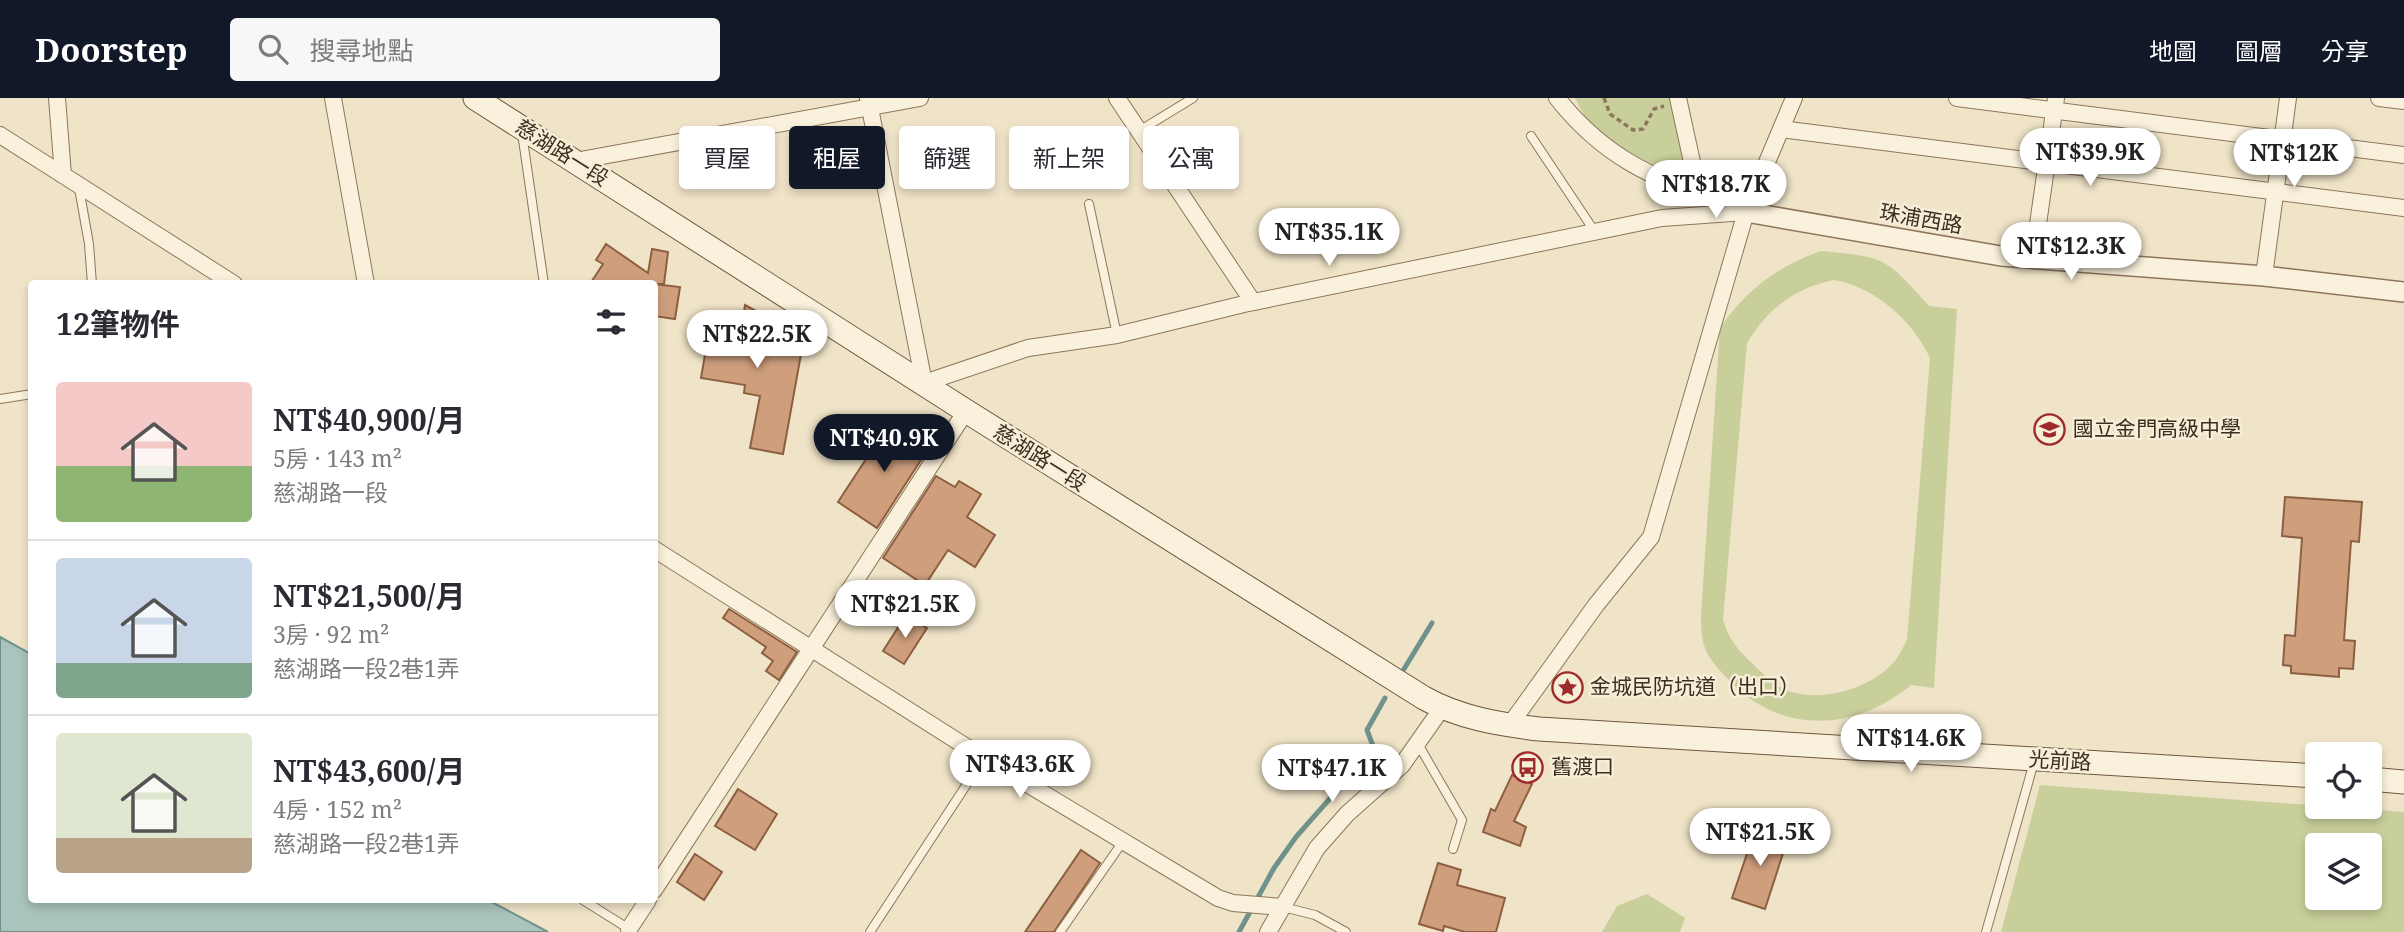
<!DOCTYPE html>
<html lang="zh-TW">
<meta charset="utf-8">
<style>
body{margin:0;font-family:"Noto Serif","Noto Sans TC",serif;background:#f7f7f7;color:#2b2b33;height:100vh;display:flex;flex-direction:column;font-size:26px;white-space:nowrap}
*{box-sizing:border-box;margin:0}
p{font-size:23px;color:#7c7c81}
.icon{flex:none;width:38px;height:38px;fill:none;stroke:currentColor;stroke-width:2;stroke-linecap:round;stroke-linejoin:round}
.map{position:relative;flex:1;overflow:hidden}
.side{position:absolute;left:28px;top:182px;width:630px;height:623px;display:flex;flex-direction:column;background:#fff;border-radius:7px;box-shadow:0 4px 10px #0003}
.side>*{flex:none}
.top-card{position:absolute;left:679px;top:28px;width:665px;height:63px;display:flex;gap:14px}
.fabs{position:absolute;left:2305px;top:644px;display:grid;gap:14px}
.fabs a{display:grid;place-items:center;width:77px;height:77px;border-radius:7px;background:#fff;box-shadow:0 4px 10px #0003;font-size:35px}
.price{position:absolute;translate:-50% -60px;padding:0 16px;border-radius:24px;background:#fff;color:#222;font-size:23px;line-height:46px;filter:drop-shadow(0 2px 4px #0008)}
.price::after{content:'';position:absolute;left:50%;top:42px;width:21px;height:16px;margin-left:-10px;background:inherit;clip-path:polygon(0 0,100% 0,50% 100%)}
.price.active{background:#111827;color:#fff}
ul{padding:0;list-style:none}
li{display:flex;align-items:center;gap:21px;height:175px;padding:0 28px}
li+li{border-top:2px solid #e1e1e2}
li span{display:grid;place-items:center;flex:none;width:196px;height:140px;border-radius:7px;color:#555}
li>.icon{margin-inline-start:auto}
span .icon{width:84px;height:84px;fill:#fffc;stroke-width:1}
li b{font-size:30px}
h2{display:flex;justify-content:space-between;align-items:center;height:84px;padding:0 28px;font-size:30px}
.tag{padding:0 24px;border-radius:7px;background:#fff;box-shadow:0 4px 10px #0003;font-size:24px;line-height:63px}
.tag.active{background:#111827;color:#fff}
header{display:flex;align-items:center;gap:42px;box-sizing:border-box;height:98px;padding:0 35px;background:#111827;color:#fff}
header strong{font-size:33px}
nav{display:flex;gap:38px;margin-inline-start:auto;font-size:24px}
.search{width:490px;height:63px;background:#f7f7f7;display:flex;align-items:center;gap:18px;box-sizing:border-box;padding:0 24px;border-radius:7px;color:#7c7c81;font-size:26px}
.map>svg:first-child{display:block}
.green{fill:#c9cf9b;fill-rule:evenodd}
.water{fill:#a9c4bc;stroke:#6f938a;stroke-width:2}
.lines{fill:none;stroke-linecap:round;stroke-linejoin:round}
.stream{stroke:#6f938a;stroke-width:5}
.building{fill:#cf9f7d;stroke:#8d5f41;stroke-width:2}
.service-casing{stroke:#8d765c;stroke-width:10}
.minor-casing{stroke:#8d765c;stroke-width:18}
.tertiary-casing{stroke:#8d765c;stroke-width:22}
.secondary-casing{stroke:#6f573f;stroke-width:25}
.path{stroke:#8d765c;stroke-width:3.5;stroke-dasharray:5 3.5;stroke-linecap:butt}
.service{stroke:#faf1dc;stroke-width:8}
.minor{stroke:#faf1dc;stroke-width:16}
.tertiary{stroke:#faf1dc;stroke-width:19}
.secondary{stroke:#faf1dc;stroke-width:23}
.labels{text-anchor:middle;stroke-width:5;stroke-linejoin:round;paint-order:stroke}
.street-label{font-size:21px;fill:#3d2e20;stroke:#f7eed8}
.poi-label{font-size:21px;fill:#3d2e20;stroke:#f7eed8;text-anchor:start}
</style>
<header>
<strong>Doorstep</strong>
<div class="search"><svg class="icon" aria-label="search" viewBox="0 0 24 24"><circle cx="10" cy="10" r="6"/><path d="M15 15l6 6"/></svg>搜尋地點</div>
<nav><a>地圖</a><a>圖層</a><a>分享</a></nav>
</header>
<div class="map">
<svg width="2404" height="834" viewBox="0 0 2404 834">
<rect width="100%" height="100%" fill="#f0e4c8"/>
<g class="green">
<path d="M1575,0H1670L1690,83L1632,57L1591,31Z"/>
<path d="M1821,153C1887,159 1886,160 1929,208L1957,211L1934,590L1911,587C1856,633 1780,638 1729,582C1706,558 1701,551 1701,517L1720,230C1746,192 1778,168 1821,153ZM1834,182C1875,189 1913,223 1930,260L1907,542C1903,549 1899,559 1893,565C1869,592 1815,607 1782,590C1771,584 1762,575 1753,566C1738,552 1729,542 1723,522L1747,245C1768,211 1794,190 1834,182Z"/>
<path d="M2040,687L2404,714V834H2001ZM2370,747V800H2317V747Z"/>
<path d="M1647,796L1685,820L1680,834H1602L1617,808Z"/>
</g>
<path class="water" d="M0,539L31,556L32,802H488L548,834H0Z"/>
<g class="lines">
<g class="stream">
<path d="M1404,571L1432,525"/>
<path d="M1239,834L1274,770L1296,739L1370,655L1373,648L1367,632L1385,600"/>
</g>
</g>
<g class="building">
<path d="M606,146L648,175L652,151L668,154L664,186H590L603,166L596,162Z"/>
<path d="M654,186L680,189L675,221L654,218Z"/>
<path d="M745,207L789,231L787,243L803,245L783,356L750,350L760,298L744,295L745,287L701,280L712,216L743,221Z"/>
<path d="M891,323L930,348L877,430L838,404Z"/>
<path d="M936,378L955,389L959,383L981,396L967,419L995,437L975,469L948,452L925,487L883,460Z"/>
<path d="M2285,399L2362,404L2359,444L2351,443L2344,542L2355,543L2353,571L2339,570V579L2291,575V568L2283,567L2285,537L2295,538L2302,440L2282,438Z"/>
<path d="M729,511L797,554L779,582L766,573L773,563L762,555L766,549L723,520Z"/>
<path d="M906,517L927,530L904,566L883,553Z"/>
<path d="M1512,677L1532,686L1514,723L1526,729L1520,748L1483,734L1491,711L1495,713Z"/>
<path d="M738,691L777,716L755,752L715,728Z"/>
<path d="M1756,729L1788,740L1765,811L1732,800Z"/>
<path d="M1081,752L1100,765L1054,834H1025Z"/>
<path d="M695,756L722,774L704,802L677,784Z"/>
<path d="M1438,765L1461,772L1457,787L1505,800L1496,834H1465L1444,828L1443,833L1419,826Z"/>
</g>
<g class="lines">
<defs>
<g id="service">
<path d="M1139,33L1193,0"/>
<path d="M522,35L544,186"/>
<path d="M1531,38L1595,134"/>
<path d="M79,90L89,146L92,186"/>
<path d="M1089,106L1117,237"/>
<path d="M0,301L32,296"/>
<path d="M1418,646L1462,722L1453,751"/>
<path d="M583,802L629,831"/>
<path d="M1283,809L1315,817L1346,834"/>
<path d="M870,834L984,660"/>
<path d="M1060,834L1124,742"/>
<path d="M1986,834L2034,664"/>
</g>
<g id="minor">
<path d="M57,0L63,77L234,186"/>
<path d="M333,0L366,186"/>
<path d="M868,0L924,285L1028,250L1117,237L1244,206L1662,120L1746,114"/>
<path d="M1117,0L1253,204"/>
<path d="M1557,0C1611,68 1663,82 1740,112"/>
<path d="M1678,0L1699,96"/>
<path d="M1957,0L2404,57"/>
<path d="M2379,0L2404,3"/>
<path d="M1781,31L2404,110"/>
<path d="M0,37L63,77"/>
<path d="M575,63L920,0"/>
<path d="M2033,161L2056,0"/>
<path d="M2264,178L2288,0"/>
<path d="M654,451L984,660L1218,800L1233,805L1283,809"/>
<path d="M1509,628L1596,507L1651,439L1746,114L1794,0"/>
<path d="M654,792L966,313"/>
<path d="M629,831L648,802"/>
<path d="M1268,834L1317,750L1347,716L1402,667L1442,610"/>
</g>
<path id="tertiary" d="M1746,114L2001,158L2264,178L2404,194"/>
<g id="secondary">
<path d="M475,0L966,313L1424,600C1460,620 1498,626 1539,631L2317,678"/>
<path d="M2370,681L2404,684"/>
</g>
</defs>
<use href="#service" class="service-casing"/>
<use href="#minor" class="minor-casing"/>
<use href="#tertiary" class="tertiary-casing"/>
<use href="#secondary" class="secondary-casing"/>
<path class="path" d="M1604,0L1610,16L1633,32L1643,31L1654,11L1664,8"/>
<use href="#service" class="service"/>
<use href="#minor" class="minor"/>
<use href="#tertiary" class="tertiary"/>
<use href="#secondary" class="secondary"/>
</g>
<defs>
<symbol id="school-ring" viewBox="-11 -11 22 22"><circle r="9.5" fill="#f7eed8" stroke="#9e2a2b" stroke-width="1.5"/><path d="M0-5L7-2L0 1L-7-2ZM-4 1L0 2.5L4 1V4Q0 6-4 4Z" fill="#9e2a2b"/></symbol>
<symbol id="sight-ring" viewBox="-11 -11 22 22"><circle r="9.5" fill="#f7eed8" stroke="#9e2a2b" stroke-width="1.5"/><path d="M0-6L1.8-2.2L6-1.7L2.9 1.2L3.7 5.4L0 3.3L-3.7 5.4L-2.9 1.2L-6-1.7L-1.8-2.2Z" fill="#9e2a2b"/></symbol>
<symbol id="bus-ring" viewBox="-11 -11 22 22"><circle r="9.5" fill="#f7eed8" stroke="#9e2a2b" stroke-width="1.5"/><path d="M-5-6H5V4H4V6H2V4H-2V6H-4V4H-5ZM-3.5-4V0h7V-4ZM-3.5 1.2v1.5H-2V1.2ZM2 1.2v1.5H3.5V1.2Z" fill="#9e2a2b"/></symbol>
</defs>
<g fill-rule="evenodd">
<use href="#school-ring" x="2032" y="314" width="35" height="35"/>
<use href="#sight-ring" x="1550" y="572" width="35" height="35"/>
<use href="#bus-ring" x="1510" y="652" width="35" height="35"/>
</g>
<g class="labels">
<g class="street-label">
<text transform="translate(562 55) rotate(32)" y="7">慈湖路一段</text>
<text transform="translate(1921 121) rotate(10)" y="7">珠浦西路</text>
<text transform="translate(1040 360) rotate(32)" y="7">慈湖路一段</text>
<text transform="translate(2060 663) rotate(3)" y="7">光前路</text>
</g>
<g class="poi-label">
<text x="2073" y="338">國立金門高級中學</text>
<text x="1590" y="596">金城民防坑道（出口）</text>
<text x="1551" y="676">舊渡口</text>
</g>
</g>
</svg>
<div class="fabs">
<a><svg class="icon" aria-label="locate" viewBox="0 0 24 24"><circle cx="12" cy="12" r="6"/><path d="M12 2v4M12 18v4M2 12h4M18 12h4"/></svg></a>
<a><svg class="icon" aria-label="layers" viewBox="0 0 24 24"><path d="M12 4l9 5-9 5-9-5zM3 14l9 5 9-5"/></svg></a>
</div>
<b class="price" style="left:2090px;top:90px">NT$39.9K</b>
<b class="price" style="left:2294px;top:91px">NT$12K</b>
<b class="price" style="left:1716px;top:122px">NT$18.7K</b>
<b class="price" style="left:1329px;top:170px">NT$35.1K</b>
<b class="price" style="left:2071px;top:184px">NT$12.3K</b>
<b class="price" style="left:757px;top:272px">NT$22.5K</b>
<b class="price active" style="left:884px;top:376px">NT$40.9K</b>
<b class="price" style="left:905px;top:542px">NT$21.5K</b>
<b class="price" style="left:1911px;top:676px">NT$14.6K</b>
<b class="price" style="left:1020px;top:702px">NT$43.6K</b>
<b class="price" style="left:1332px;top:706px">NT$47.1K</b>
<b class="price" style="left:1760px;top:770px">NT$21.5K</b>
<div class="top-card">
<a class="tag">買屋</a>
<a class="tag active">租屋</a>
<a class="tag">篩選</a>
<a class="tag">新上架</a>
<a class="tag">公寓</a>
</div>
<section class="side">
<h2>12筆物件<svg class="icon" aria-label="filters" viewBox="0 0 24 24"><path d="M4 7h16M4 17h16"/><circle cx="9" cy="7" r="2"/><circle cx="15" cy="17" r="2"/></svg></h2>
<ul>
<li><span style="background:linear-gradient(#f6c9c9 60%,#8fb573 0)"><svg class="icon" aria-label="home" viewBox="0 0 24 24"><path d="M3 11l9-7 9 7M6 9v11h12V9"/></svg></span><div><b>NT$40,900/月</b><p>5房 · 143 m²</p><p>慈湖路一段</p></div></li>
<li><span style="background:linear-gradient(#c9d6e8 75%,#7fa58c 0)"><svg class="icon" aria-label="home" viewBox="0 0 24 24"><path d="M3 11l9-7 9 7M6 9v11h12V9"/></svg></span><div><b>NT$21,500/月</b><p>3房 · 92 m²</p><p>慈湖路一段2巷1弄</p></div></li>
<li><span style="background:linear-gradient(#dfe7d0 75%,#b9a48a 0)"><svg class="icon" aria-label="home" viewBox="0 0 24 24"><path d="M3 11l9-7 9 7M6 9v11h12V9"/></svg></span><div><b>NT$43,600/月</b><p>4房 · 152 m²</p><p>慈湖路一段2巷1弄</p></div></li>
</ul>
</section>
</div>
